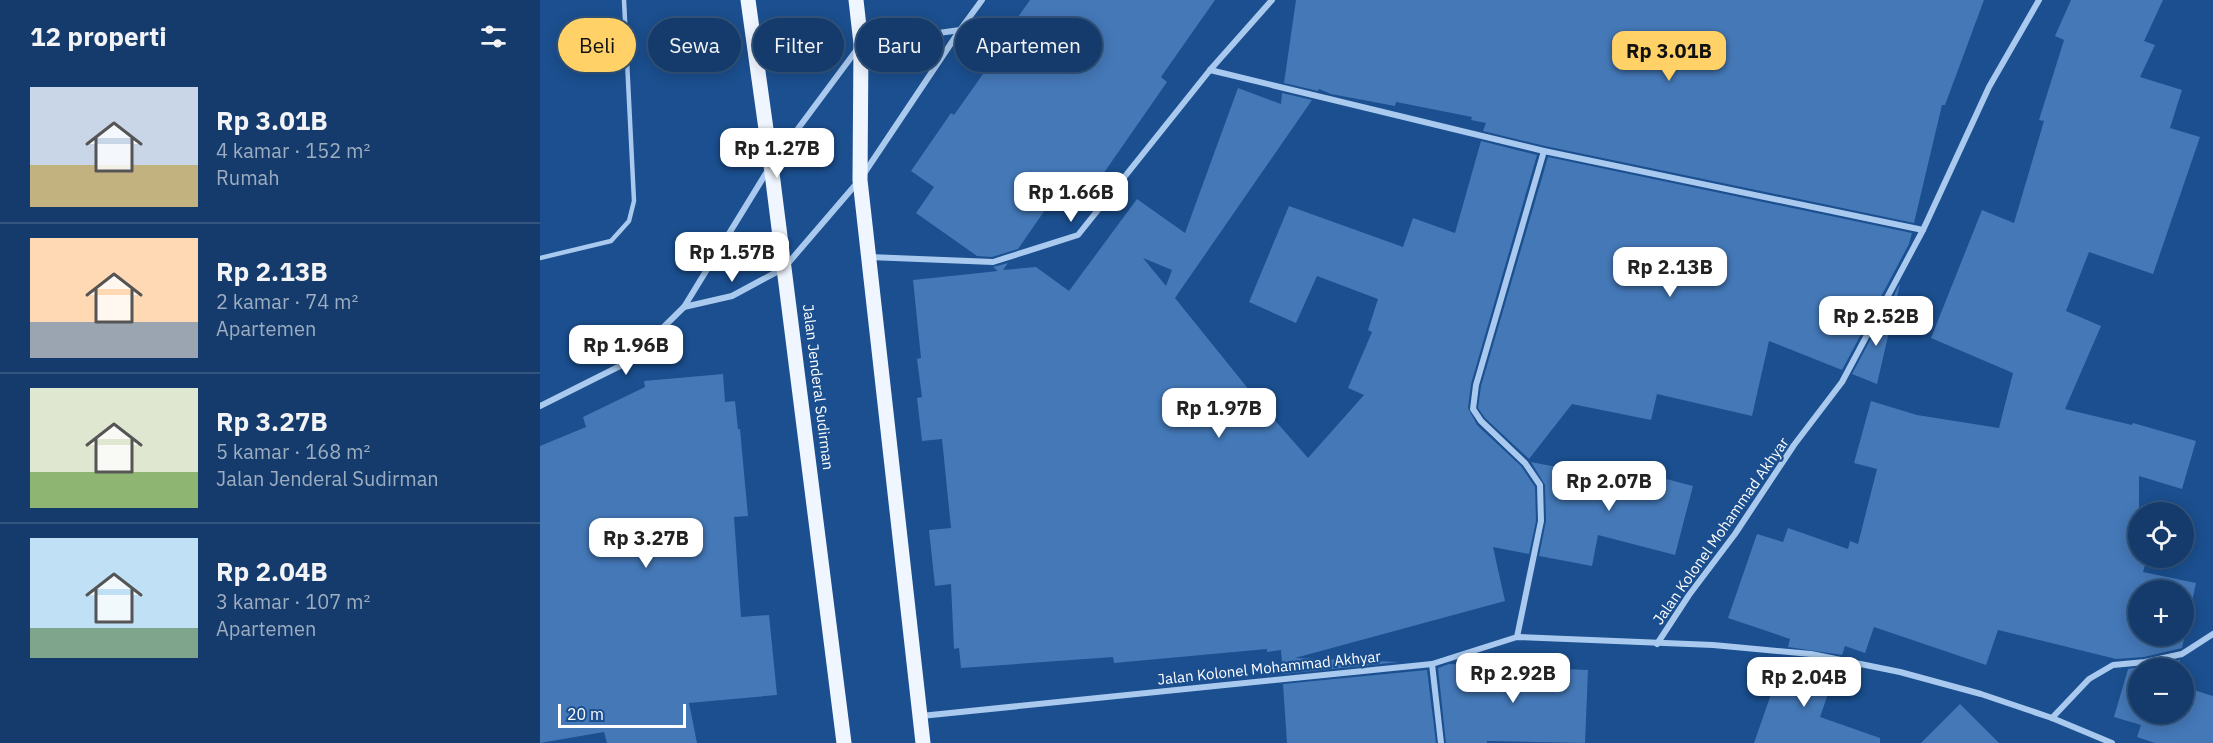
<!DOCTYPE html>
<html lang="id">
<meta charset="utf-8">
<style>
body{margin:0;font-family:"IBM Plex Sans",sans-serif;background:#1d4271;color:#f1f3f6;height:100vh;display:flex;flex-direction:column;font-size:22px;white-space:nowrap}
*{box-sizing:border-box;margin:0}
p{font-size:20px;color:#9dadc1}
.icon{flex:none;width:33px;height:33px;fill:none;stroke:currentColor;stroke-width:2;stroke-linecap:round;stroke-linejoin:round}
.map{position:relative;flex:1;overflow:hidden}
.side{display:flex;flex-direction:column;background:#143b6b;width:540px}
.side>*{flex:none}
.banner{position:absolute;left:18px;top:18px;width:570px;height:54px;display:flex;gap:12px}
.buttons{position:absolute;left:1588px;top:502px;display:grid;gap:12px}
.buttons a{display:grid;place-items:center;width:66px;height:66px;border-radius:50%;background:#143b6b;box-shadow:0 3px 15px #0003,0 0 0 2px #33557e;font-size:30px}
.scale{position:absolute;left:18px;bottom:15px;width:128px;box-sizing:border-box;padding-left:6px;border:3px solid #fff;border-top:0;font-size:16px;line-height:21px;white-space:nowrap;color:#fff;-webkit-text-stroke:4px #1b4f8f;paint-order:stroke}
.price{position:absolute;translate:-50% -51px;padding:0 14px;border-radius:12px;background:#fff;color:#222;font-size:20px;line-height:39px;filter:drop-shadow(0 2px 3px #0008)}
.price::after{content:'';position:absolute;left:50%;top:36px;width:18px;height:14px;margin-left:-9px;background:inherit;clip-path:polygon(0 0,100% 0,50% 100%)}
.price.on{background:#ffd166;color:#111}
ul{padding:0;list-style:none}
li{display:flex;align-items:center;gap:18px;height:150px;padding:0 30px}
li+li{border-top:2px solid #33557e}
li span{display:grid;place-items:center;flex:none;width:168px;height:120px;border-radius:0px;color:#555}
li>.icon{margin-inline-start:auto}
span .icon{width:72px;height:72px;fill:#fffc;stroke-width:1}
li b{font-size:26px}
h2{display:flex;justify-content:space-between;align-items:center;height:72px;padding:0 30px;font-size:26px}
.pill{padding:0 21px;border-radius:27px;background:#143b6b;box-shadow:0 3px 15px #0003,0 0 0 2px #33557e;font-size:21px;line-height:54px}
.pill.on{background:#ffd166;color:#111}
main{display:flex;flex:1;min-height:0}
.map>svg:first-child{display:block}
.building{fill:#4478b7;fill-rule:evenodd}
.lines{fill:none;stroke-linecap:round;stroke-linejoin:round}
.lane{stroke:#a9c9ee;stroke-width:4.5}
.street{stroke:#a9c9ee;stroke-width:6}
.primary{stroke:#f0f6ff;stroke-width:15}
.labels{text-anchor:middle;stroke-width:4.5;stroke-linejoin:round;paint-order:stroke}
.street-label{font-size:15px;fill:#fff;stroke:#1b4f8f}
</style>
<main>
<section class="side">
<h2>12 properti<svg class="icon" aria-label="filters" viewBox="0 0 24 24"><path d="M4 7h16M4 17h16"/><circle cx="9" cy="7" r="2"/><circle cx="15" cy="17" r="2"/></svg></h2>
<ul>
<li><span style="background:linear-gradient(#c9d6e8 65%,#c2b280 0)"><svg class="icon" aria-label="home" viewBox="0 0 24 24"><path d="M3 11l9-7 9 7M6 9v11h12V9"/></svg></span><div><b>Rp 3.01B</b><p>4 kamar · 152 m²</p><p>Rumah</p></div></li>
<li><span style="background:linear-gradient(#ffd9b3 70%,#9aa5b1 0)"><svg class="icon" aria-label="home" viewBox="0 0 24 24"><path d="M3 11l9-7 9 7M6 9v11h12V9"/></svg></span><div><b>Rp 2.13B</b><p>2 kamar · 74 m²</p><p>Apartemen</p></div></li>
<li><span style="background:linear-gradient(#dfe7d0 70%,#8fb573 0)"><svg class="icon" aria-label="home" viewBox="0 0 24 24"><path d="M3 11l9-7 9 7M6 9v11h12V9"/></svg></span><div><b>Rp 3.27B</b><p>5 kamar · 168 m²</p><p>Jalan Jenderal Sudirman</p></div></li>
<li><span style="background:linear-gradient(#bfe0f5 75%,#7fa58c 0)"><svg class="icon" aria-label="home" viewBox="0 0 24 24"><path d="M3 11l9-7 9 7M6 9v11h12V9"/></svg></span><div><b>Rp 2.04B</b><p>3 kamar · 107 m²</p><p>Apartemen</p></div></li>
</ul>
</section>
<div class="map">
<svg width="1673" height="743" viewBox="0 0 1673 743">
<rect width="100%" height="100%" fill="#1b4f8f"/>
<g class="building">
<path d="M490,0H675L621,77L627,82L545,200L523,184L478,249L452,257L437,256L376,213L394,187L371,171L411,113L414,115L472,33L468,31Z"/>
<path d="M756,0H1444L1405,105H1402L1374,223L1005,146L943,131L946,123L931,120L932,117L856,102L855,106L791,94L779,89L778,91L744,83Z"/>
<path d="M1531,0H1623L1604,41L1615,45L1600,77L1642,90L1630,128L1660,137L1613,274L1549,252L1526,311L1561,326L1525,409L1592,425L1593,423L1656,441L1642,489L1599,476V558H1607L1603,572L1656,583L1642,648L1604,657L1576,659L1458,630L1446,665L1334,627L1325,653L1305,646L1302,655L1248,647L1250,639L1188,618L1217,534L1243,542L1248,528L1308,549L1310,541L1318,544L1337,469L1314,463L1331,401L1377,415L1459,428L1473,373L1391,338L1442,210L1474,223L1504,121L1499,120L1524,40L1515,36ZM1599,591H1644V636H1599Z"/>
<path d="M698,88L741,104L742,93L772,100L635,298L718,401L768,458L824,395L808,388L832,332L828,330L838,299L777,276L756,323L709,302L749,206L863,247L873,218L915,233L941,141L997,155L931,384L928,408L937,425L981,466L995,487L996,521L989,554L953,547L965,601L755,658L859,662L743,674L741,650L727,652V649L574,663L573,657L421,668L419,648L414,649L411,584L395,586L389,530L411,528L402,439L382,441L377,398L382,397L377,359L381,358L373,280L458,271L453,267L468,263L463,270L496,267L529,291L597,199L645,233ZM603,258L632,270L626,286Z"/>
<path d="M1008,157L1372,233L1369,244L1302,370L1229,341L1212,416L1117,394L1111,420L1032,404L989,459L945,418L938,408L941,386Z"/>
<path d="M1360,284L1337,384L1312,374Z"/>
<path d="M183,374L185,402L195,401L198,429H200L208,516L194,517L201,617L229,615L237,695L149,703L157,743H67L64,732L0,743V446L46,427L43,417L105,387L104,381Z"/>
<path d="M991,462L1089,481L1092,470L1153,486L1135,555L1058,535L1052,566L999,556L1006,521L1005,485Z"/>
<path d="M1244,657L1298,665L1280,717L1340,738V743H1214Z"/>
<path d="M1640,660L1638,669H1599V714H1644V687L1673,696V743H1615L1597,737L1601,725L1574,717L1588,669Z"/>
<path d="M909,664L1048,670L1045,743L947,741V743H906L898,668Z"/>
<path d="M887,670L896,743H747L743,684Z"/>
<path d="M1420,704L1459,743H1381Z"/>
</g>
<g class="lines">
<path class="lane" d="M0,258L71,241L89,221L94,201L84,0"/>
<g class="street">
<path d="M670,70L1004,151L1383,230"/>
<path d="M323,175L420,30L442,0"/>
<path d="M329,257L453,262L538,235L670,70L732,0"/>
<path d="M144,307L192,296L244,268L317,183"/>
<path d="M0,406L88,362L144,307L231,165L321,44L420,30"/>
<path d="M977,637L1001,521L1000,485L985,463L941,421L933,409L936,385L1004,151"/>
<path d="M1117,644L1149,595L1195,534L1254,445L1302,382L1383,230L1449,87L1499,0"/>
<path d="M892,664L901,743"/>
<path d="M381,716L892,664L977,637L1173,645L1271,654L1360,672L1441,694L1512,718L1572,743"/>
<path d="M1512,718L1549,679L1573,665L1605,662L1642,654L1673,634"/>
</g>
<g class="primary">
<path d="M208,0L231,165L304,743"/>
<path d="M316,0L321,44L320,180L383,743"/>
</g>
</g>
<g class="labels">
<g class="street-label">
<text transform="translate(278 387) rotate(83)" y="5">Jalan Jenderal Sudirman</text>
<text transform="translate(1181 531) rotate(-55)" y="5">Jalan Kolonel Mohammad Akhyar</text>
<text transform="translate(729 668) rotate(-6)" y="5">Jalan Kolonel Mohammad Akhyar</text>
</g>
</g>
</svg>
<div class="buttons">
<a><svg class="icon" aria-label="locate" viewBox="0 0 24 24"><circle cx="12" cy="12" r="6"/><path d="M12 2v4M12 18v4M2 12h4M18 12h4"/></svg></a>
<a>+</a>
<a>−</a>
</div>
<div class="scale">20 m</div>
<b class="price on" style="left:1129px;top:82px">Rp 3.01B</b>
<b class="price" style="left:237px;top:179px">Rp 1.27B</b>
<b class="price" style="left:531px;top:223px">Rp 1.66B</b>
<b class="price" style="left:192px;top:283px">Rp 1.57B</b>
<b class="price" style="left:1130px;top:298px">Rp 2.13B</b>
<b class="price" style="left:1336px;top:347px">Rp 2.52B</b>
<b class="price" style="left:86px;top:376px">Rp 1.96B</b>
<b class="price" style="left:679px;top:439px">Rp 1.97B</b>
<b class="price" style="left:1069px;top:512px">Rp 2.07B</b>
<b class="price" style="left:106px;top:569px">Rp 3.27B</b>
<b class="price" style="left:973px;top:704px">Rp 2.92B</b>
<b class="price" style="left:1264px;top:708px">Rp 2.04B</b>
<div class="banner">
<a class="pill on">Beli</a>
<a class="pill">Sewa</a>
<a class="pill">Filter</a>
<a class="pill">Baru</a>
<a class="pill">Apartemen</a>
</div>
</div>
</main>
